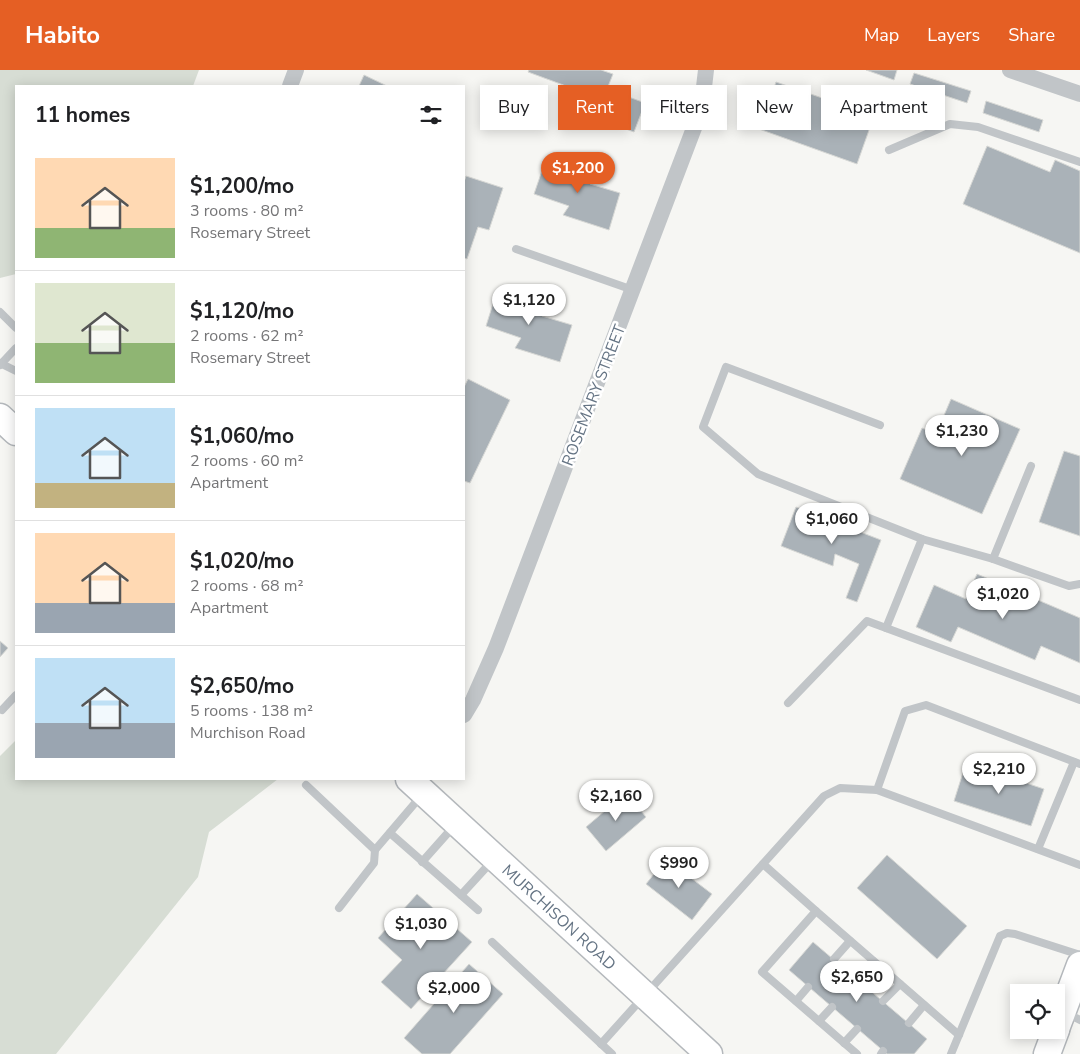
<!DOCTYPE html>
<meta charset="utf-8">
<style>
body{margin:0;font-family:"Nunito Sans",sans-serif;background:#f6f6f6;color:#202124;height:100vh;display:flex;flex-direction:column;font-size:19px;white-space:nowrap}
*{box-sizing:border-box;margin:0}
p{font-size:16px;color:#757577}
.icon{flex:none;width:28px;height:28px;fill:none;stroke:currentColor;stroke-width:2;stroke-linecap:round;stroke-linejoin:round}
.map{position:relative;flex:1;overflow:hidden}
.details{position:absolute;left:15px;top:15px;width:450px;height:695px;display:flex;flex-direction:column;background:#fff;border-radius:0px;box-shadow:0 2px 12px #0003}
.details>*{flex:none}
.banner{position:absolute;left:480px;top:15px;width:475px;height:45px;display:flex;gap:10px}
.fabs{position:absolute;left:1010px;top:914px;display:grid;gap:10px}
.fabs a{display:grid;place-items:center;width:55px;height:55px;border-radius:0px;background:#fff;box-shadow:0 2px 12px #0003;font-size:25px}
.price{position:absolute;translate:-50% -42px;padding:0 11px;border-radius:18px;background:#fff;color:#222;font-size:16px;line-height:32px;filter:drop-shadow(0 1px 2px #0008)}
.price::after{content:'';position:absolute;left:50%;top:30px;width:15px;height:11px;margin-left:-8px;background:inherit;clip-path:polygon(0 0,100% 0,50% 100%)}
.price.selected{background:#e55f24;color:#fff}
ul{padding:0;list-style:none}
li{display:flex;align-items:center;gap:15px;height:125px;padding:0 20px}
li+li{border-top:1px solid #e0e0e0}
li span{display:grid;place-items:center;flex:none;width:140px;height:100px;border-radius:0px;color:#555}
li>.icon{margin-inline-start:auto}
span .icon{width:60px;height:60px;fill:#fffc;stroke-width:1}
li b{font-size:21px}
h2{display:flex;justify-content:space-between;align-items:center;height:60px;padding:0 20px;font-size:21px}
.chip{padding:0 18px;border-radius:0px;background:#fff;box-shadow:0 2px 12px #0003;font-size:18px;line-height:45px}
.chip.selected{background:#e55f24;color:#fff}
header{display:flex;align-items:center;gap:30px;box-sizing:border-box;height:70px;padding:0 25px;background:#e55f24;color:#fff}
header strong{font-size:24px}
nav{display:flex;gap:28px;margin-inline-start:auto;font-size:18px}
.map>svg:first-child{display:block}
.green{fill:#d7ddd4}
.building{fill:#aab2b8;stroke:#d7d8d5}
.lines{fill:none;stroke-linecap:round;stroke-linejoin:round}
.primary-casing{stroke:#b4b8bc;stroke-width:29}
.lane{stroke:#c1c5c8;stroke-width:8}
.street{stroke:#c1c5c8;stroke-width:16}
.primary{stroke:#fff;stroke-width:26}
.labels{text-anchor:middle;stroke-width:5;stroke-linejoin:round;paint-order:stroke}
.street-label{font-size:16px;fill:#657484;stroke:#fff}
</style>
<header>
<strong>Habito</strong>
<nav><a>Map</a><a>Layers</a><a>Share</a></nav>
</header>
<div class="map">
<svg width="1080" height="984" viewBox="0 0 1080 984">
<rect width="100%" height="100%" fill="#f6f6f3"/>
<g class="green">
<path d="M0,0H199L193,16H16V204L0,208Z"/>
<path d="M16,670V709H278L209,762L198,807L56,984H0V686Z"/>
</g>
<g class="building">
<path d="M529,0H601L613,4L607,19L645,33L634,62L593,47L597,38L562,26L566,16L528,2Z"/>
<path d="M866,0H897L894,10Z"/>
<path d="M914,3L971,21L967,33L910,14Z"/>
<path d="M364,5L387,16H359Z"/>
<path d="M776,12L874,46L857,94L759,59Z"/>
<path d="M986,31L1043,50L1039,62L983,43Z"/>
<path d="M987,76L1050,102L1055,90L1080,101V183L963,134Z"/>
<path d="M546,89L594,104L590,114L620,123L609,160L563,145L569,136L534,124Z"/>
<path d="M466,106L503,118L489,160L478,157L467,189L464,188V112Z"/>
<path d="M497,221L545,236L542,246L572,255L560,292L515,278L521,268L486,256Z"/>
<path d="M468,309L510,330L470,413L464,411V317Z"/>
<path d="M951,329L1020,359L982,444L900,409L922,358L936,364Z"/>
<path d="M1064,381L1080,386V466L1039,452Z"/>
<path d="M796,437L881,470L857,532L846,528L859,494L835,484L833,496L781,476Z"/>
<path d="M977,504L1080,548V593L1041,576L1035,590L958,557L951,572L916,557L934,515L966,529Z"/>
<path d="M0,571L8,578L0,587Z"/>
<path d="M966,693L1044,719L1031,756L954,731Z"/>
<path d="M626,723L646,747L606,781L586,757Z"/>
<path d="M887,785L967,856L937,889L857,818Z"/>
<path d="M666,789L712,824L692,850L646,814Z"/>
<path d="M417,824L472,872L411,939L381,912L402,890L378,868Z"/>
<path d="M813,872L927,969L914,984H887L789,900Z"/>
<path d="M469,894L503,924L450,984H422L404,968Z"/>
</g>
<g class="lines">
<defs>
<g id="primary">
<path d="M0,347L16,362"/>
<path id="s1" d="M409,709L709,984"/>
<path d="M1056,959L1080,895"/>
<path d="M1047,984L1056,960"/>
</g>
</defs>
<use href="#primary" class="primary-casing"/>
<g class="lane">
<path d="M889,80L950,54L978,57L1080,92"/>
<path d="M516,179L633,220"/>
<path d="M0,242L16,258"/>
<path d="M0,293L16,301"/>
<path d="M0,295L16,278"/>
<path d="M880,355L726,297L703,357L758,404L922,469L993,489"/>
<path d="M1031,396L993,489L1069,516L1080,514"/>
<path d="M922,469L886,558L1080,630"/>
<path d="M788,633L867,551L886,558"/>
<path d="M2,640L16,625"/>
<path d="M306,715L375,780"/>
<path d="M877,720L905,641L926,635L1080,694"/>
<path d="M390,763L478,840"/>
<path d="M1038,779L1074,692"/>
<path d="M422,792L454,756"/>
<path d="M763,794L816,841L762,902L857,984"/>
<path d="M461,825L493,790"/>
<path d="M339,838L374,793L375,780L421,726"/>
<path d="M816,841L959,965"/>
<path d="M492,872L612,984"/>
<path d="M834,889L850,871"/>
<path d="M857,908L873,891"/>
<path d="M796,931L808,917"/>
<path d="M883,931L900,914"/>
<path d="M1066,943L1080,950"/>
<path d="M819,951L832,937"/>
<path d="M909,953L924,935"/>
<path d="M844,973L857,959"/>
<path d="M601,974L824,726L840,718L877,720L1080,795"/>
<path d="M881,984L883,981"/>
<path d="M951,984L1000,866L1007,863L1015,864L1080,885"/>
</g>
<g class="street">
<path d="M1010,0L1080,24"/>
<path d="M290,16L296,0"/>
<path d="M464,645L473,630L496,578L694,58L704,17L706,0"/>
</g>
<use href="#primary" class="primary"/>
</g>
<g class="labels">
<g class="street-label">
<text transform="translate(593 325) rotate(-69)" y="6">ROSEMARY STREET</text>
<text dy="6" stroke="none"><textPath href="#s1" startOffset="204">MURCHISON ROAD</textPath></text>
</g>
</g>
</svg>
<div class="fabs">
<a><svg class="icon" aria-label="locate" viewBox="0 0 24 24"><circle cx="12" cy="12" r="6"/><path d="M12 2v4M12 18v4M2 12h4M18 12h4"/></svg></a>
</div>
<b class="price selected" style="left:578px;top:124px">$1,200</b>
<b class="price" style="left:529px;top:256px">$1,120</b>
<b class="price" style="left:962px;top:387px">$1,230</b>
<b class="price" style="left:832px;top:475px">$1,060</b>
<b class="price" style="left:1003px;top:550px">$1,020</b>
<b class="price" style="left:999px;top:725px">$2,210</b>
<b class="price" style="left:616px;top:752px">$2,160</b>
<b class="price" style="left:679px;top:819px">$990</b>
<b class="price" style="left:421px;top:880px">$1,030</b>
<b class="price" style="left:857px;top:933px">$2,650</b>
<b class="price" style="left:454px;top:944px">$2,000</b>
<div class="banner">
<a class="chip">Buy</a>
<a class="chip selected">Rent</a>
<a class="chip">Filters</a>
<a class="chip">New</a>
<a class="chip">Apartment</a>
</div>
<section class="details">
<h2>11 homes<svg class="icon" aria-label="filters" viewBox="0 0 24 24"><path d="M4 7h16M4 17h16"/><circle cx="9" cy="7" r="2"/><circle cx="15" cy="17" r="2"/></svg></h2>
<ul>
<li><span style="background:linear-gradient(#ffd9b3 70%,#8fb573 0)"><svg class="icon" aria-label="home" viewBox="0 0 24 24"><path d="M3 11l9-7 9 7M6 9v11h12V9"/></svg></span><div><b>$1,200/mo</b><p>3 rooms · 80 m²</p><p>Rosemary Street</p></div></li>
<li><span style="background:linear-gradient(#dfe7d0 60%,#8fb573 0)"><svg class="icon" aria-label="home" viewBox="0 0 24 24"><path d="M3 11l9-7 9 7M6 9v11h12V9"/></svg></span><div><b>$1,120/mo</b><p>2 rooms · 62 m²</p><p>Rosemary Street</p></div></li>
<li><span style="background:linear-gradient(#bfe0f5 75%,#c2b280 0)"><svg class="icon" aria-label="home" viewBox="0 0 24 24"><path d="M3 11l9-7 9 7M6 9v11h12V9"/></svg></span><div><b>$1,060/mo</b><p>2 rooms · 60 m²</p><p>Apartment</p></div></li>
<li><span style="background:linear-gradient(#ffd9b3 70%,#9aa5b1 0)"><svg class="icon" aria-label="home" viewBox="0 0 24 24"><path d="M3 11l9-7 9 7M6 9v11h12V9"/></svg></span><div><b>$1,020/mo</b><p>2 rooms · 68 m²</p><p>Apartment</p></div></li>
<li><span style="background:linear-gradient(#bfe0f5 65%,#9aa5b1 0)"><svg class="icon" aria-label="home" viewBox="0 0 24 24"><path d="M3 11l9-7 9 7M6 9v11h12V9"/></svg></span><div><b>$2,650/mo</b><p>5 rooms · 138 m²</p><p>Murchison Road</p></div></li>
</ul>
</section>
</div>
